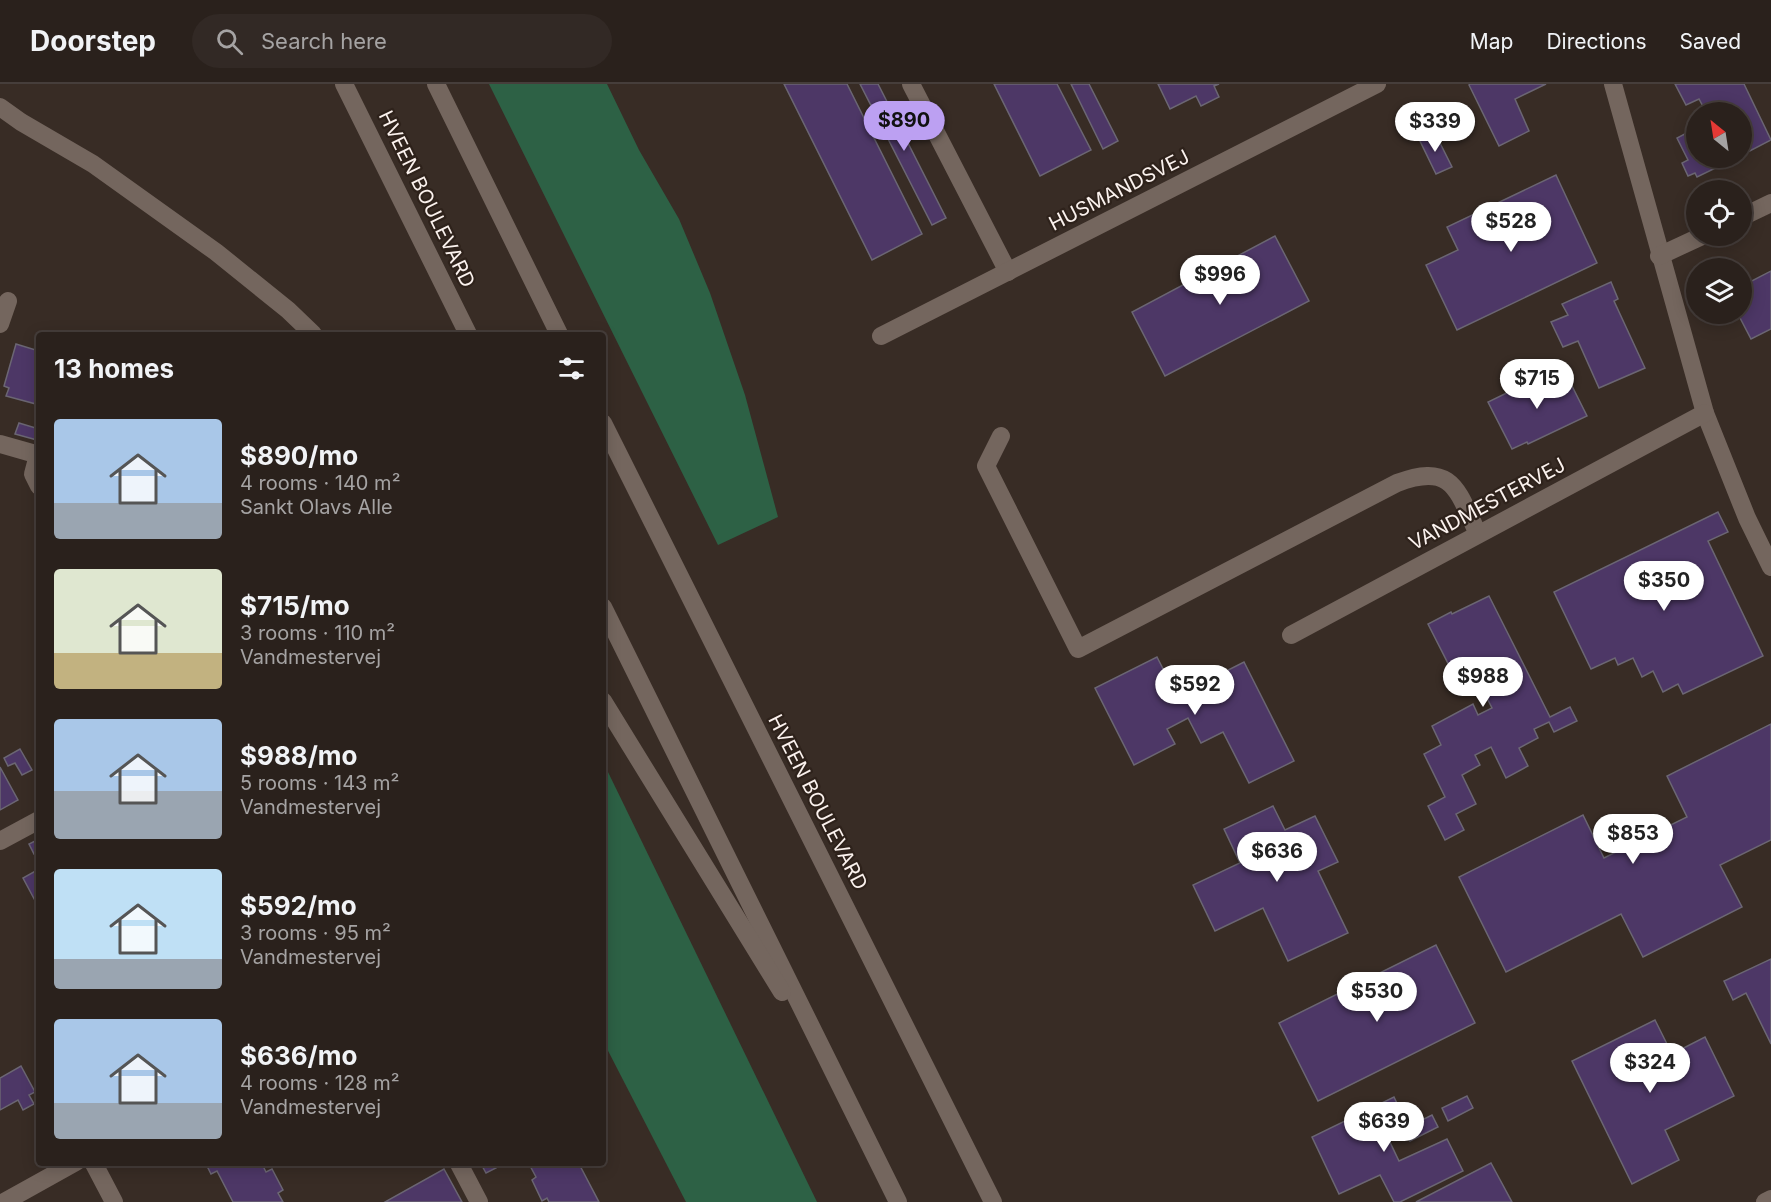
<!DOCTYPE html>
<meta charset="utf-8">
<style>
body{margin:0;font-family:Inter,sans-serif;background:#322925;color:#f1f3f6;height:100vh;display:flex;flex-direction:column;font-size:22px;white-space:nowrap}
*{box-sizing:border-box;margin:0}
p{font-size:20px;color:#a5a3a3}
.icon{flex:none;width:33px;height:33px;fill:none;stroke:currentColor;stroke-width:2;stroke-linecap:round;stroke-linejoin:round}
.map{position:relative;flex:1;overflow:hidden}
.side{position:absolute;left:36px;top:248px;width:570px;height:834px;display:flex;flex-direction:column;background:#2a211c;border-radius:6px;box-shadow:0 3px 15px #0003,0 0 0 2px #463e3b}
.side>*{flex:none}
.needle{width:39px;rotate:330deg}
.fabs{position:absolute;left:1686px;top:18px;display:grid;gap:12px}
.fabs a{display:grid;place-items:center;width:66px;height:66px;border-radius:50%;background:#2a211c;box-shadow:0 3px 15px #0003,0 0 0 2px #463e3b;font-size:30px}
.price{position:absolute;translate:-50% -51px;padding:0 14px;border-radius:21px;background:#fff;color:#222;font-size:20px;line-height:39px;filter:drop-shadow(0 2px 3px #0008)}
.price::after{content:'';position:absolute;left:50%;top:36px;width:18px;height:14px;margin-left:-9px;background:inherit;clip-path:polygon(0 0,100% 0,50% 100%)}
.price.current{background:#bca0f2;color:#111}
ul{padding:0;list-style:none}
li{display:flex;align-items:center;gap:18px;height:150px;padding:0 18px}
li span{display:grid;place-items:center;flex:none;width:168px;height:120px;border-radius:6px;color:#555}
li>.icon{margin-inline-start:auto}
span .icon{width:72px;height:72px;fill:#fffc;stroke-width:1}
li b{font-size:26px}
h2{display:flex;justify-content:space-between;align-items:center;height:72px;padding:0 18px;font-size:26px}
header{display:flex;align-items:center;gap:36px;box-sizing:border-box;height:84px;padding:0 30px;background:#2a211c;border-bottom:2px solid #463e3b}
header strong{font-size:28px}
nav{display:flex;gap:33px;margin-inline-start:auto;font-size:21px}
.search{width:420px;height:54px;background:#322925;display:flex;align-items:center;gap:15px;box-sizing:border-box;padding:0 21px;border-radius:33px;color:#a5a3a3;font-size:22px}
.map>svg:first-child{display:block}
.green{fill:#2d6145}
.building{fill:#4d3766;stroke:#6b6673;stroke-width:1.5}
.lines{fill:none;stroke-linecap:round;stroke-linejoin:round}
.service{stroke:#74665e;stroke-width:18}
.minor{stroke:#74665e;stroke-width:18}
.tertiary{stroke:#74665e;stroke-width:18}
.labels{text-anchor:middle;stroke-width:4.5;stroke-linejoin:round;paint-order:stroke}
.street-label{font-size:20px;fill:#fbf2ee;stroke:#2e221b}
</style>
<header>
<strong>Doorstep</strong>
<div class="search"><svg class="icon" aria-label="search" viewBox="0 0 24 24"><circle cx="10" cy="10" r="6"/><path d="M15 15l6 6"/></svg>Search here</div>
<nav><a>Map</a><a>Directions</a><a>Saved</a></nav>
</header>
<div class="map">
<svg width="1771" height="1118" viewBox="0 0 1771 1118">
<rect width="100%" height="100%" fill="#382c25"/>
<g class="green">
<path d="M489,0H607L639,66L679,135L710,209L745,311L778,433L718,461Z"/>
<path d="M603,683L607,686L817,1118H686L603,957Z"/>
</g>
<g class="building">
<path d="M784,0H847L922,150L872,176Z"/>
<path d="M860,0H878L946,134L932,141Z"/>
<path d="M994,0H1057L1091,66L1040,92Z"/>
<path d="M1071,0H1089L1118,57L1103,65Z"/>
<path d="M1158,0H1219L1214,2L1219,13L1201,22L1196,12L1170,25Z"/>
<path d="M1470,0H1546L1515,15L1529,47L1499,62L1469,1Z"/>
<path d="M1675,0H1744L1771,56L1742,71V28H1706L1699,15L1686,21Z"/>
<path d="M1696,44V74H1736L1697,93L1695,89L1688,92L1682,79L1688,76L1677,54Z"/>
<path d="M1434,47L1452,83L1436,90L1419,55Z"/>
<path d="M1556,91L1597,179L1457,246L1426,181L1458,166L1447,143Z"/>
<path d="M1275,152L1309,217L1165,292L1132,228Z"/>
<path d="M1771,187V245L1751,255L1738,230H1742V202Z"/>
<path d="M1611,198L1618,215L1614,217L1645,284L1599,304L1578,257L1563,263L1551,238L1568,231L1562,220Z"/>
<path d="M16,260L39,267V312L36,320L6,312L9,304L4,302Z"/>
<path d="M1565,288L1587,332L1528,360L1527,358L1512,365L1488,318L1523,301L1526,306Z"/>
<path d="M19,339L39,345L37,356L15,350Z"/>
<path d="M1718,428L1728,448L1708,457L1763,572L1683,610L1678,600L1663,608L1653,587L1642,593L1633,574L1618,581L1615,574L1591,585L1554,508Z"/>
<path d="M1489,512L1550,633L1570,623L1577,637L1554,648L1549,638L1534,645L1538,654L1519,664L1528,682L1506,694L1491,663L1475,671L1480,681L1462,691L1476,720L1456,730L1464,746L1445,756L1428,722L1445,713L1424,670L1441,661L1432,642L1473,620L1478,631L1492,624L1477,595L1460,603L1428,540L1451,528L1452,530Z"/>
<path d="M1157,573L1177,612L1244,578L1294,677L1249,699L1223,648L1201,659L1188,634L1167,645L1175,660L1134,681L1095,604Z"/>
<path d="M1771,640V756L1720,781L1742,823L1643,873L1621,830L1506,888L1459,793L1583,731L1604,774L1687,733L1667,692Z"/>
<path d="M20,665L32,686L22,691L15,679L8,682L4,674Z"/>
<path d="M0,683L18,716L0,726Z"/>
<path d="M1273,722L1285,746L1315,732L1338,778L1318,787L1348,849L1288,877L1263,824L1215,847L1193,801L1240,779L1224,745Z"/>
<path d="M39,755V768L34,770L29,760Z"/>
<path d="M39,785V824L23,794Z"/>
<path d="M1436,861L1475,939L1318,1017L1279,939Z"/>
<path d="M1771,875V960L1746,909L1733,916L1724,897Z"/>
<path d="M1655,936L1672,970L1705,953L1734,1012L1665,1046L1679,1076L1632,1100L1572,977Z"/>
<path d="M21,982L35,1008L29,1011L34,1020L23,1026L18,1016L0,1026V994Z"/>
<path d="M1467,1012L1473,1024L1448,1037L1442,1024Z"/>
<path d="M1394,1013L1408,1043L1432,1031L1438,1043L1410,1057L1404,1046L1388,1054L1399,1077L1447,1055L1463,1087L1400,1118H1394L1380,1091L1339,1110L1312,1053Z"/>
<path d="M205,1078H261L266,1088L272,1085L283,1106L278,1109L283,1118H233L217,1087L211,1090Z"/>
<path d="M480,1078H493L496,1084L486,1089Z"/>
<path d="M528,1078H578L599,1118H549L547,1114L542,1117L532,1096L536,1093Z"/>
<path d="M1491,1079L1512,1118H1416Z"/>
<path d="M444,1085L462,1118H385Z"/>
</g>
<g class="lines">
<path class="service" d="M1001,352L986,382L1078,565L1397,399C1453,378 1457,406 1478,450"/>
<g class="minor">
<path d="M911,0L1008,188"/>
<path d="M1613,0L1705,329L1747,434L1771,483"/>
<path d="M1742,133L1771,119"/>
<path d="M1659,172L1702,152"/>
<path d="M0,240L8,217"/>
<path d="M881,252L1377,0"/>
<path d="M0,360L39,371"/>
<path d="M38,371L33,390L39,402"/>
<path d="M1291,551L1705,329"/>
<path d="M0,757L39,736"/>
<path d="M93,1078L114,1118"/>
<path d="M458,1078L479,1118"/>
<path d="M4,1118L76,1078"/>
<path d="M1765,1118L1771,1115"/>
</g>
<g class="tertiary">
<path d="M344,0L468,250"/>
<path d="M436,0L559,250"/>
<path d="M0,23L21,38L93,80L216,168L288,226L313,250"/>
<path d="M603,339L993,1118"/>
<path d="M603,523L898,1118"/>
<path d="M603,617L782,908"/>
</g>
</g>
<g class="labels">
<g class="street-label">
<text transform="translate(1119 106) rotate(-27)" y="7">HUSMANDSVEJ</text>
<text transform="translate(427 115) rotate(64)" y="7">HVEEN BOULEVARD</text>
<text transform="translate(1487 420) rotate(-28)" y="7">VANDMESTERVEJ</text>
<text transform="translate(818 718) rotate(63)" y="7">HVEEN BOULEVARD</text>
</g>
</g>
</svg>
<div class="fabs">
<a><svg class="needle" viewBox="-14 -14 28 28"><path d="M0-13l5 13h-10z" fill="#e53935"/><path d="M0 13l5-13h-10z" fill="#a5a3a3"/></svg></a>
<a><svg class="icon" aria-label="locate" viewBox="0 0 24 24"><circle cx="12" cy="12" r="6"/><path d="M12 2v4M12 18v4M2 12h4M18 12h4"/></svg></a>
<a><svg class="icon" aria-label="layers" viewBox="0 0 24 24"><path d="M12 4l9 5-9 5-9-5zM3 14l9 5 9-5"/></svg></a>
</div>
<b class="price current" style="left:904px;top:68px">$890</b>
<b class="price" style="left:1435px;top:69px">$339</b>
<b class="price" style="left:1511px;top:169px">$528</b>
<b class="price" style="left:1220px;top:222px">$996</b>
<b class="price" style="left:1537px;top:326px">$715</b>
<b class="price" style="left:1664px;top:528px">$350</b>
<b class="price" style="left:1483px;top:624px">$988</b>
<b class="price" style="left:1195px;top:632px">$592</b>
<b class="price" style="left:1633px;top:781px">$853</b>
<b class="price" style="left:1277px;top:799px">$636</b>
<b class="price" style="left:1377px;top:939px">$530</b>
<b class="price" style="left:1650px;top:1010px">$324</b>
<b class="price" style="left:1384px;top:1069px">$639</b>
<section class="side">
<h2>13 homes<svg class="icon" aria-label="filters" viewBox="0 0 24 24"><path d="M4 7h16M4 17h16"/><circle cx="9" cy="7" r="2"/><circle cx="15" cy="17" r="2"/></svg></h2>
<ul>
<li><span style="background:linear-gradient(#a9c7e8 70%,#9aa5b1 0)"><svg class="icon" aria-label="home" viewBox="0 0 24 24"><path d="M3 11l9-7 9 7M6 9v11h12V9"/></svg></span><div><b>$890/mo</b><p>4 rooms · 140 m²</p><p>Sankt Olavs Alle</p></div></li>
<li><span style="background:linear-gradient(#dfe7d0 70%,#c2b280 0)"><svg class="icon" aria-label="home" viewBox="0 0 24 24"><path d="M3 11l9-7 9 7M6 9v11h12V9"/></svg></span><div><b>$715/mo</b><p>3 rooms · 110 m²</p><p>Vandmestervej</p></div></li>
<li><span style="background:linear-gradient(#a9c7e8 60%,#9aa5b1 0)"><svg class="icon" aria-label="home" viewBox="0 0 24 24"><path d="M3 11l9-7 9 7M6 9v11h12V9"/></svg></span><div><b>$988/mo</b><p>5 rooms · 143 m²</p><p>Vandmestervej</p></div></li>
<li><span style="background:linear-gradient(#bfe0f5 75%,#9aa5b1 0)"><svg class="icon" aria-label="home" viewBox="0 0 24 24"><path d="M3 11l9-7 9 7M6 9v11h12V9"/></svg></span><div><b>$592/mo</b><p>3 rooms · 95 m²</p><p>Vandmestervej</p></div></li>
<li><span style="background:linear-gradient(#a9c7e8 70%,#9aa5b1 0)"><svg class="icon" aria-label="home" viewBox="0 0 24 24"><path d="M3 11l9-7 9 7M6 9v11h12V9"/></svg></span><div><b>$636/mo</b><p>4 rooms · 128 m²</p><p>Vandmestervej</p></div></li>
</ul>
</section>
</div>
